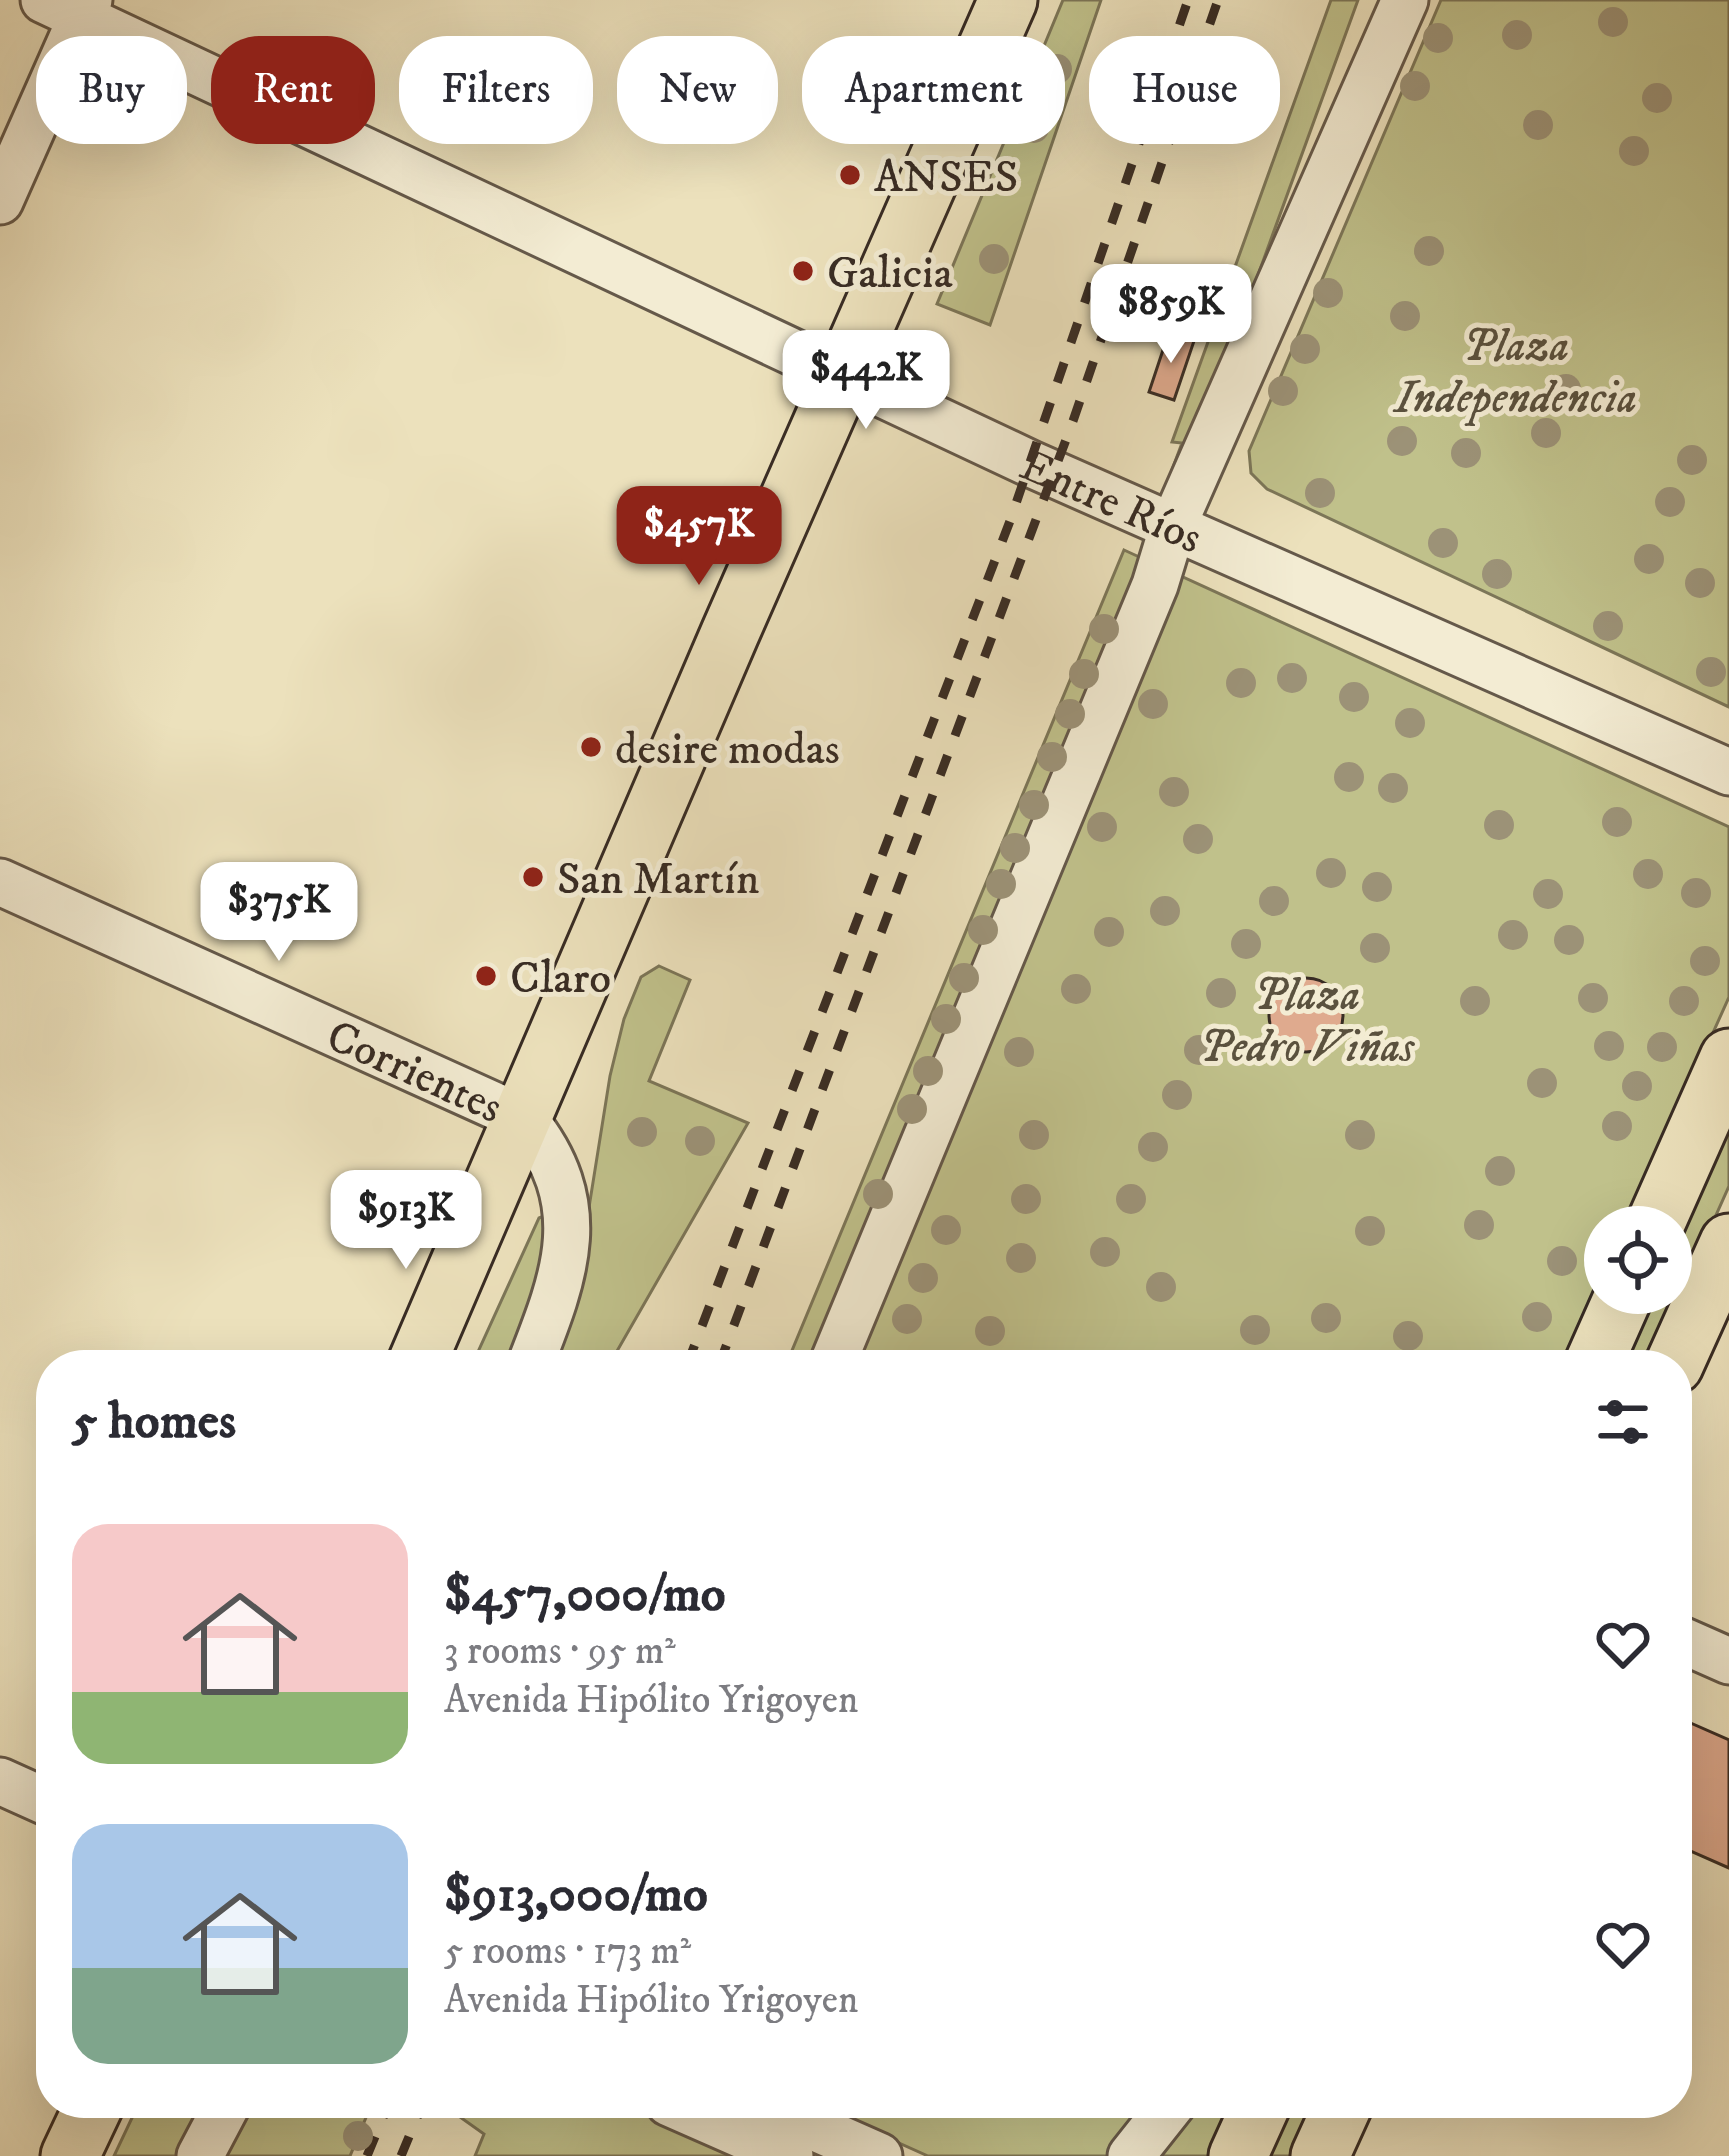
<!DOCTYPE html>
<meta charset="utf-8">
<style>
body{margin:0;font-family:"IM FELL DW Pica",serif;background:#f2f2f3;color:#2b2b33;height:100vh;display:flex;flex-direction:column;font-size:45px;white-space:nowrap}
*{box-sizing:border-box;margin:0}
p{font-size:39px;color:#7c7c81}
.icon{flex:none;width:66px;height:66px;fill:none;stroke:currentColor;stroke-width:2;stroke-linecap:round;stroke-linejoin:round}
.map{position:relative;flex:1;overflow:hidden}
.panel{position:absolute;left:36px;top:1350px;width:1656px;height:768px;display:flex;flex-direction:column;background:#fff;border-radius:48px;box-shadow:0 12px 48px #0002}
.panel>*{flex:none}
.banner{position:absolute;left:36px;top:36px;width:1659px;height:108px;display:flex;gap:24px}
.tools{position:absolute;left:1584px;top:1206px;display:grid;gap:24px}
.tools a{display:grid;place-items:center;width:108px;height:108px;border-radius:50%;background:#fff;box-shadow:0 12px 48px #0002;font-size:60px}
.price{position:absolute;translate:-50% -102px;padding:0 27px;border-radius:24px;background:#fff;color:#222;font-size:39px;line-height:78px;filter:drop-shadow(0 3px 6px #0008)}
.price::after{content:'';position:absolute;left:50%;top:72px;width:36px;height:27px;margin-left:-18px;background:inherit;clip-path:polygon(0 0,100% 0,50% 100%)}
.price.on{background:#8f2418;color:#fff}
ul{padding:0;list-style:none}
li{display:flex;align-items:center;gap:36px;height:300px;padding:0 36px}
li span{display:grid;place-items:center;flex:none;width:336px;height:240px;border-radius:36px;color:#555}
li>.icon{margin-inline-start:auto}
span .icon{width:144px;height:144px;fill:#fffc;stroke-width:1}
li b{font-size:51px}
h2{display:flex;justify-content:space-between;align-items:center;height:144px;padding:0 36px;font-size:51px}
.tag{padding:0 42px;border-radius:48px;background:#fff;box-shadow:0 12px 48px #0002;font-size:42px;line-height:108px}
.tag.on{background:#8f2418;color:#fff}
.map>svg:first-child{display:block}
.green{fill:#c0c18b;stroke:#7c7658;stroke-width:3}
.building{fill:#dfaa8e;stroke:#382c24;stroke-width:3}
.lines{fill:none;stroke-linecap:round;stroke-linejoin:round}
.minor-casing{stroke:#65594a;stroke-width:51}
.major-casing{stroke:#382c24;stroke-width:63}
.minor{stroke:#f3ecd3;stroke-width:45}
.major{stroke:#ece1bc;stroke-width:57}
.rail{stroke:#382c24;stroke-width:9;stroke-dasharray:21 21;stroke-linecap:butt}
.tree{fill:#9c9277}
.poi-dot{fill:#8f2418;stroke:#f3ecd3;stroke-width:4.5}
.labels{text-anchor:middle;stroke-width:10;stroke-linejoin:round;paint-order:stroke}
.poi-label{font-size:45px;fill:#382c24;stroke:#f3ecd3;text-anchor:start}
.park-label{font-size:45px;font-style:italic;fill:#5a513e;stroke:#f3ecd3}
.street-label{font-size:45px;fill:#382c24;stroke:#f3ecd3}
</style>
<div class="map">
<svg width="1729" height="2156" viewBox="0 0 1729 2156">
<rect width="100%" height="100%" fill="#ece1bc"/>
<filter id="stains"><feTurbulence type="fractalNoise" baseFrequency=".00167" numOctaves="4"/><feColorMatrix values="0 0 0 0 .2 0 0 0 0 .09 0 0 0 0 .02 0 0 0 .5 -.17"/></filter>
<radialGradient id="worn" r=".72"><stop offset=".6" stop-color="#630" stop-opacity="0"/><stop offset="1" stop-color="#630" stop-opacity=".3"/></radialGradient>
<g class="green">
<path d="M1063,0H1101L990,325L937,304Z"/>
<path d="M1331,0H1358L1186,473L1172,470L1182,443L1172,442Z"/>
<path d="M1441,0H1729V707L1267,489L1251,473L1249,451Z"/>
<path d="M1124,550L1729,827V997L1626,1227H1605V1274L1564,1365H786Z"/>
<path d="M659,966L690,980L649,1081L748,1123L609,1365H549L579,1270L610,1076L624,1019L641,977Z"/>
<path d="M1729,1109V1186L1649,1365H1615L1647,1293H1671V1239Z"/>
<path d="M546,1215L551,1240L514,1365H472L539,1218Z"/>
<path d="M139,2103H211L183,2156H114Z"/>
<path d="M246,2103H372L350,2156H218Z"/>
<path d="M466,2103H624L744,2156H475L484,2134L460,2117Z"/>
<path d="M810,2103H1151L1108,2156H928Z"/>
<path d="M1196,2103H1232L1208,2156H1158Z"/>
<path d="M1285,2103H1318L1295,2156H1261Z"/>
</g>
<g class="building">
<path d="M1169,332L1194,341L1174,400L1149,392Z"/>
<circle cx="1306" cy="1015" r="37"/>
<path d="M1677,1717L1729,1740V1868L1677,1845Z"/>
</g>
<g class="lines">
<defs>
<g id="minor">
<path id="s1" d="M44,0L1031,464L1729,772"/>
<path d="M0,201L89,0"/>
<path id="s2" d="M0,882L524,1119C593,1203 566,1274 530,1365"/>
<path d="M832,1365L1155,585L1173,526L1405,0"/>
<path d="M1677,1638L1729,1661"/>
<path d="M0,1781L51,1804"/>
<path d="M669,2103L790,2156"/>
<path d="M759,2103L879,2156"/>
<path d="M200,2156L228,2103"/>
<path d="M1131,2156L1173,2103"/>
</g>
<g id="major">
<path d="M1654,1227L1729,1058"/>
<path d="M416,1365L730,633L1008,0"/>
<path d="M1593,1365L1625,1293"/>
<path d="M1674,1365L1729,1243"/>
<path d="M70,2156L95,2103"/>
<path d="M1238,2156L1262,2103"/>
<path d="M1320,2156L1344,2103"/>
</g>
</defs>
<use href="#minor" class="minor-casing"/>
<use href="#major" class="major-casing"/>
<use href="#minor" class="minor"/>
<use href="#major" class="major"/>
<g class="rail">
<path d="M687,1365L1010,521L1188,0"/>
<path d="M719,1365L1073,421L1218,0"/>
<path d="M367,2156L389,2103"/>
<path d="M401,2156L423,2103"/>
</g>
</g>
<g class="tree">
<circle cx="1613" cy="22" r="15"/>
<circle cx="1517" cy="35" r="15"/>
<circle cx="1438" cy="38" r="15"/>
<circle cx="1057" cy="69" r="15"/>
<circle cx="1415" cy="86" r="15"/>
<circle cx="1657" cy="98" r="15"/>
<circle cx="1538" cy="125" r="15"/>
<circle cx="1034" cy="128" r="15"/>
<circle cx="1634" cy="151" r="15"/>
<circle cx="1429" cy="251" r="15"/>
<circle cx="994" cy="259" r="15"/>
<circle cx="1328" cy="293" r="15"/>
<circle cx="1405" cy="316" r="15"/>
<circle cx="1305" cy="349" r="15"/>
<circle cx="1566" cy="389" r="15"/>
<circle cx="1283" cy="391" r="15"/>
<circle cx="1546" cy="433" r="15"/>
<circle cx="1402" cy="441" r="15"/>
<circle cx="1466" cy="453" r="15"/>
<circle cx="1692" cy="460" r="15"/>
<circle cx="1320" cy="493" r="15"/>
<circle cx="1670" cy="502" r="15"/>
<circle cx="1443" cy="543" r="15"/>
<circle cx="1649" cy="559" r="15"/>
<circle cx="1497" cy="574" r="15"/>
<circle cx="1700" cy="583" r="15"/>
<circle cx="1608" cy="626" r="15"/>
<circle cx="1104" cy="629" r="15"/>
<circle cx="1711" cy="672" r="15"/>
<circle cx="1084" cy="674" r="15"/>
<circle cx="1292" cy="678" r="15"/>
<circle cx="1241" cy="683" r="15"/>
<circle cx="1354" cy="697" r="15"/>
<circle cx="1153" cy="704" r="15"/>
<circle cx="1070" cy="714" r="15"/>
<circle cx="1410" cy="723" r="15"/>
<circle cx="1052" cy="757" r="15"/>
<circle cx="1349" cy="777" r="15"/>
<circle cx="1393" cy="788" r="15"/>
<circle cx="1174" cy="792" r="15"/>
<circle cx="1034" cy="805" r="15"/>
<circle cx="1617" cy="822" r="15"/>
<circle cx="1499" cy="825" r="15"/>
<circle cx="1102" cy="827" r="15"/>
<circle cx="1198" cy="839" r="15"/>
<circle cx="1015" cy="848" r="15"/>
<circle cx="1331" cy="873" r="15"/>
<circle cx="1648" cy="874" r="15"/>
<circle cx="1001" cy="884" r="15"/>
<circle cx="1377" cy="887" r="15"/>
<circle cx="1696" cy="893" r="15"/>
<circle cx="1548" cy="894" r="15"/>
<circle cx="1274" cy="901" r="15"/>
<circle cx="1165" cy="911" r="15"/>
<circle cx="983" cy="930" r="15"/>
<circle cx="1109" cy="932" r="15"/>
<circle cx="1513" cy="935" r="15"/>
<circle cx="1569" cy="940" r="15"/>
<circle cx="1246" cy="944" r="15"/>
<circle cx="1375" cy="948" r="15"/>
<circle cx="1705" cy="961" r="15"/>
<circle cx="964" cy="978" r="15"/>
<circle cx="1076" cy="989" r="15"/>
<circle cx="1221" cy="993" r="15"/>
<circle cx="1593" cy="998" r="15"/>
<circle cx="1475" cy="1001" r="15"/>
<circle cx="1684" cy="1001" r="15"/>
<circle cx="946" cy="1019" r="15"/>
<circle cx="1609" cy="1046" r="15"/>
<circle cx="1662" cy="1047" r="15"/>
<circle cx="1199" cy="1050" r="15"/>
<circle cx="1019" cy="1052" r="15"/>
<circle cx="928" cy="1071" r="15"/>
<circle cx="1542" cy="1083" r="15"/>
<circle cx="1637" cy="1086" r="15"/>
<circle cx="1177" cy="1095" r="15"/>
<circle cx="912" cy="1109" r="15"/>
<circle cx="1617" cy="1126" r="15"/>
<circle cx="642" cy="1132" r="15"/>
<circle cx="1034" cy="1135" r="15"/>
<circle cx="1360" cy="1135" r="15"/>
<circle cx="700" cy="1141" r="15"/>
<circle cx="1153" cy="1147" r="15"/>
<circle cx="1500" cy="1171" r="15"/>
<circle cx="878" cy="1194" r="15"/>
<circle cx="1026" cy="1199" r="15"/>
<circle cx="1131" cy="1199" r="15"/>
<circle cx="1479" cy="1225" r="15"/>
<circle cx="946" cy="1230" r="15"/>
<circle cx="1370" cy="1231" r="15"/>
<circle cx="1105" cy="1252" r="15"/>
<circle cx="1021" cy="1258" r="15"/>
<circle cx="1562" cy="1261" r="15"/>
<circle cx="923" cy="1278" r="15"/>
<circle cx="1161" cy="1287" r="15"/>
<circle cx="1537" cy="1317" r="15"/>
<circle cx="1326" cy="1318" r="15"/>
<circle cx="907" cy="1319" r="15"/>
<circle cx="1255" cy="1330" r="15"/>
<circle cx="990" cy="1331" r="15"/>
<circle cx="1408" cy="1336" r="15"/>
<circle cx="358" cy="2136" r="15"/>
</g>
<g class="poi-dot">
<circle cx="850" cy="175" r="12"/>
<circle cx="803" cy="271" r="12"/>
<circle cx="591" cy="747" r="12"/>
<circle cx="533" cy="877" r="12"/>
<circle cx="486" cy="976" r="12"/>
</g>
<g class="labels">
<g class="poi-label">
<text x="874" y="191">ANSES</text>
<text x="827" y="287">Galicia</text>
<text x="615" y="763">desire modas</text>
<text x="557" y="893">San Martín</text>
<text x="510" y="992">Claro</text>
</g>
<g class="park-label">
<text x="1516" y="360">Plaza<tspan x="1516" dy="52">Independencia</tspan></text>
<text x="1307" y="1009">Plaza<tspan x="1307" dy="52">Pedro Viñas</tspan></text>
</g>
<g class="street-label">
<text dy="16" stroke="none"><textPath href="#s1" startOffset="1179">Entre Ríos</textPath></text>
<text dy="16" stroke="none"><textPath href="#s2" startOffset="456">Corrientes</textPath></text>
</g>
</g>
<rect width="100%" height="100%" filter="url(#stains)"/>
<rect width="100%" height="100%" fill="url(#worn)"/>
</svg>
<div class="tools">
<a><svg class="icon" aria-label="locate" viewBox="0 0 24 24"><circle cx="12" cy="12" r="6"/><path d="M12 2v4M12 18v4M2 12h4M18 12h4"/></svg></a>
</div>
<b class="price" style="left:1171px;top:366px">$859K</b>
<b class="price" style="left:866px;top:432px">$442K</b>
<b class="price on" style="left:699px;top:588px">$457K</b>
<b class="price" style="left:279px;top:964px">$375K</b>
<b class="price" style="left:406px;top:1272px">$913K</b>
<div class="banner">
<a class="tag">Buy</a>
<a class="tag on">Rent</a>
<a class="tag">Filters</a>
<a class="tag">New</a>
<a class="tag">Apartment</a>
<a class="tag">House</a>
</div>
<section class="panel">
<h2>5 homes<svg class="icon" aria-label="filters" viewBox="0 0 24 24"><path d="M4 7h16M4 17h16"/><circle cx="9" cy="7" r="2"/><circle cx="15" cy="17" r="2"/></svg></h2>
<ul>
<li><span style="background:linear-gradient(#f6c9c9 70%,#8fb573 0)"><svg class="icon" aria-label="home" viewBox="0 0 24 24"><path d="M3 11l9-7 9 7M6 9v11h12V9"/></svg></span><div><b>$457,000/mo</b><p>3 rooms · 95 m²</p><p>Avenida Hipólito Yrigoyen</p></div><svg class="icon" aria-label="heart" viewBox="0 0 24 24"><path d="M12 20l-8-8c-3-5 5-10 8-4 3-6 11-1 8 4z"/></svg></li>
<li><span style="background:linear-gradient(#a9c7e8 60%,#7fa58c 0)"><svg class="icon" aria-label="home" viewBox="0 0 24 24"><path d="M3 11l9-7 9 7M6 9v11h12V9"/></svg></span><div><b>$913,000/mo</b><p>5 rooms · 173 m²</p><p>Avenida Hipólito Yrigoyen</p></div><svg class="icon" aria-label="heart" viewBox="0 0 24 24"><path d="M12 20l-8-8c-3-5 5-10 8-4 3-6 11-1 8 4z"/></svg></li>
</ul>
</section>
</div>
